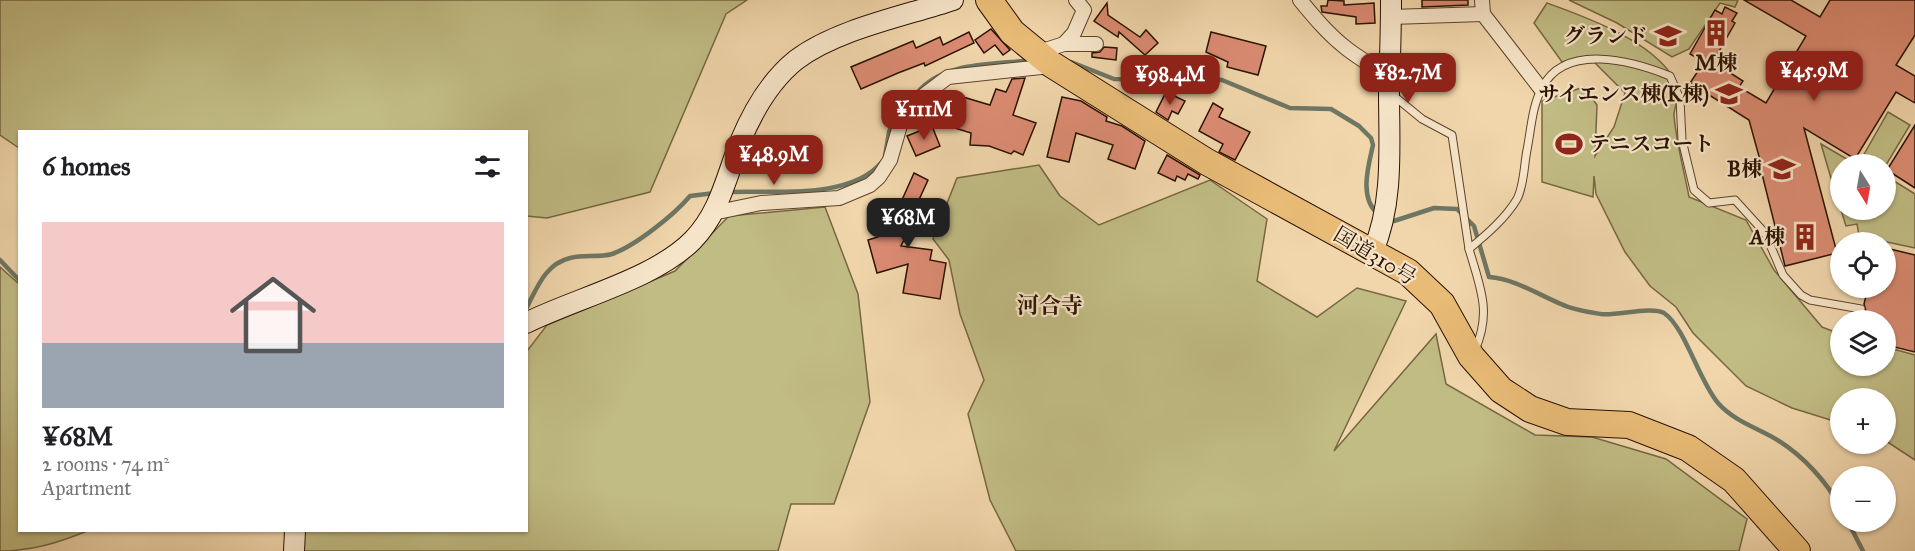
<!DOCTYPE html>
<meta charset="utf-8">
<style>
body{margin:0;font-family:"IM FELL Great Primer","Noto Serif JP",serif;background:#f2f2f2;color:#202124;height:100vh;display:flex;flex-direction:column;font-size:22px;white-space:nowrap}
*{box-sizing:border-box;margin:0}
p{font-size:20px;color:#757577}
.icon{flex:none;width:33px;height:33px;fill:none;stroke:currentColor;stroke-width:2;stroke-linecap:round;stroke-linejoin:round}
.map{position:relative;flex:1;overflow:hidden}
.sheet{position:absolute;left:18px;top:130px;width:510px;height:402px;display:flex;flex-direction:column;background:#fff;border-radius:0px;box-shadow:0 2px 4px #0004}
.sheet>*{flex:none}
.needle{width:39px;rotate:169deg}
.fabs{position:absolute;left:1830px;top:154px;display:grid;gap:12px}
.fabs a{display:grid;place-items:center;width:66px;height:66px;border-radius:50%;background:#fff;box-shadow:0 2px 4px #0004;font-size:30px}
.price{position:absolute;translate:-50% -51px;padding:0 14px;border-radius:12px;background:#8f2418;color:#fff;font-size:20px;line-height:39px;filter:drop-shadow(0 2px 3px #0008)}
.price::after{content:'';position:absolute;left:50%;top:36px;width:18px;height:14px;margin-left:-9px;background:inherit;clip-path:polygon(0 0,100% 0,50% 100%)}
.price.selected{background:#222;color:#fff}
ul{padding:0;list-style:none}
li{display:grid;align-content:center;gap:12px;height:318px;padding:0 24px}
li span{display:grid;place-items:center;height:186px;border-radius:0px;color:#555}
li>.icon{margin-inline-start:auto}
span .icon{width:108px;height:108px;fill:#fffc;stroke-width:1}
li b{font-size:26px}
h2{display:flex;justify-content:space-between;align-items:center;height:72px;padding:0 24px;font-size:26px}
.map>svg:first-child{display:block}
.green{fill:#c1bc84;stroke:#766742;stroke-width:1.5}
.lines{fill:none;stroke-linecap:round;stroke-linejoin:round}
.stream{stroke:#6e7664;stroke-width:4.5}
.building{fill:#db8b72;stroke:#2a1200;stroke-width:1.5}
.lane-casing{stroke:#5c432b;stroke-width:9}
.street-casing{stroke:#5c432b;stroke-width:16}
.secondary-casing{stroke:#2a1200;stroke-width:22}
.highway-casing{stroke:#2a1200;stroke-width:28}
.lane{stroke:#f6e4c8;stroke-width:7}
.street{stroke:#f6e4c8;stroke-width:14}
.secondary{stroke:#f6e4c8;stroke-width:20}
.highway{stroke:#e8bb76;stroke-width:26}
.labels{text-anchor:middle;stroke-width:4.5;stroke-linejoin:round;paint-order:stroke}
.poi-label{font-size:21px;font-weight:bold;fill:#2a1200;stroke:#f6e4c8;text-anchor:end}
.street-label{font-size:21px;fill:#2a1200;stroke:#f6e4c8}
.neighbourhood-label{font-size:22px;font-weight:bold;fill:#2a1200;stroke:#f6e4c8}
</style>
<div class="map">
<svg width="1915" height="551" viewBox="0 0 1915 551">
<rect width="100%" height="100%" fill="#f1d6ab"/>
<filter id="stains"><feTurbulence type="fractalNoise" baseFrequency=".00333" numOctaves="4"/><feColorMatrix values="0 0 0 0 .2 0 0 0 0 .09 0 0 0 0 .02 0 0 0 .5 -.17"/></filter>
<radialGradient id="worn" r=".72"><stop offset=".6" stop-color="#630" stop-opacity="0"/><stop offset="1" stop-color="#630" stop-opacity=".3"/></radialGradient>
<g class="green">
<path d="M0,0H747L726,14L650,192L547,218L527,216L526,132H20L19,148L0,135Z"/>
<path d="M1569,0H1738L1735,7L1720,3L1689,49L1672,57L1617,23Z"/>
<path d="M1547,3C1586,17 1665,45 1678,89C1680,97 1674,107 1674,115C1676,142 1684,170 1689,197L1746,220L1774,270L1822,327L1840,334V366H1886V347L1915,355V460L1886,441V399H1840V423L1792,408L1746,386L1693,333L1676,307L1650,286L1625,252L1596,194L1594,176L1593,197L1542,182V101L1584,87L1597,105L1595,156L1614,127L1625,93L1588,56L1562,62L1534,23Z"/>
<path d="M1888,112L1910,125L1886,165H1858Z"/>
<path d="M1821,144L1857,165H1840V209Z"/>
<path d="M1039,165L1060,196L1099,225L1210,180L1267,219L1257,281L1317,317L1357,288L1406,301L1334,451L1436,334L1446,384L1535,435L1592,437L1666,459L1747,519L1739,551H1016L990,500L968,414L984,380L960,314L949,260L933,239L957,178Z"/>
<path d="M1886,176L1915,194V248L1859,236L1857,224L1846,226L1841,210H1886Z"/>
<path d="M825,207L858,294L870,402L834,504H791L778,551H302L303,531H526L527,351L547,325L675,271L729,216Z"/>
<path d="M0,267L19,284L20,531H87C58,543 31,551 0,551Z"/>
</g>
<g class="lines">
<g class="stream">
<path d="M1071,62L1114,79L1222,80L1290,108L1331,109L1359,126L1371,138L1373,145C1368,167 1359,198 1378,214"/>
<path d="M917,93C943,61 993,65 1032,60"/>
<path d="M885,156L889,132L896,118"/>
<path d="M729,192C774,190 849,200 881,163"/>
<path d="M1388,219L1394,221L1434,208L1457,209L1474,226L1489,277C1515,279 1537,294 1561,304C1573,310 1588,312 1601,314C1617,316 1651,306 1664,313C1685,327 1699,381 1718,403C1735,422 1758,428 1779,441C1804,457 1827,482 1840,507"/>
<path d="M0,260L20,281"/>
<path d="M526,309C537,288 545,264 570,258C584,254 599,258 612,254C635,246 674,215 690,196L715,193"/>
<path d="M1848,522L1863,551"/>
</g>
</g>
<g class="building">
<path d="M1328,0L1344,1V5L1374,3L1375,23L1356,24V17L1322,12L1321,6H1327Z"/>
<path d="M1422,0H1468V5L1422,7Z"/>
<path d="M1744,0H1791L1820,17L1830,0H1915V35L1896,65L1915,76V103L1896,92L1855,159L1804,128L1837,253L1785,266L1762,174L1751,177L1747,164L1760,160L1749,120L1690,83L1704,62L1690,54L1715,10L1722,14L1725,7L1737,13L1732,21L1735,23L1713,62L1743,81L1739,87L1766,103L1806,36Z"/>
<path d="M1107,3L1108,15L1140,37L1146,30L1158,43L1145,55L1119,32L1118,37L1094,21Z"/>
<path d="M991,29L1010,50L1003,55L995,45L984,53L975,40Z"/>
<path d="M969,32L974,43L925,66L924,63L898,73L861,89L851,67L913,41L916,48L940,37L943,45Z"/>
<path d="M1211,32L1266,46L1258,75L1227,67L1228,62L1206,52Z"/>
<path d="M1104,47L1117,48L1116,60L1092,57V53L1100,52Z"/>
<path d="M1025,78L1013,115L1036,123L1023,155L1014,151L1011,154L989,146L970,145L971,133L942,124L946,111L957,115L963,97L990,105L996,89L1006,92L1012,79Z"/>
<path d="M1166,92L1185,101L1178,114L1172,111L1168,120L1156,112Z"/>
<path d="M1062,97L1081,101L1107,117L1106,121L1122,126L1145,141L1135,169L1108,159L1113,145L1076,133L1069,162L1047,157Z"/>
<path d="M1213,103L1223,109L1219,117L1250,132L1235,160L1219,152L1223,144L1199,131Z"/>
<path d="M1915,125V188L1887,170Z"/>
<path d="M932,126L940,146L916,156L907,136Z"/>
<path d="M1167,155L1200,175L1198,179L1188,174L1185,180L1177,176L1175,181L1158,173Z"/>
<path d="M914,173L928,180L907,226L910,228L901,246L932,250L930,260L946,263L940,299L903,293L908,264L877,273L868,240L878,237L887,217L893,220Z"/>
<path d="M1886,248L1915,255V352L1886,345V321H1860L1866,311L1864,304L1868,288H1886Z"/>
</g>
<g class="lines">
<defs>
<g id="lane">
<path d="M1394,96L1422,119L1452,135L1469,249"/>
<path d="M1475,350C1492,312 1480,287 1469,249C1486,235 1506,218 1517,199C1524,186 1524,165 1527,150C1531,130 1532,106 1542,88C1565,42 1633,61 1670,76L1680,99L1682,140L1694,190L1709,203L1735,200L1765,233L1783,275L1801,295L1810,300L1861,309"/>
</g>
<g id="street">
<path d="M1300,0C1314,17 1328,34 1346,48C1362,61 1378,66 1386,85"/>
<path d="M1482,0L1483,14L1541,89"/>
<path d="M1391,17L1483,14"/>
<path d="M1064,44L1074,33L1084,10L1076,0"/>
<path d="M1036,53L1064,44H1096"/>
<path d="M713,213L761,203L839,198L870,185L879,177L890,160L901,122L919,99L948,77L1051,66"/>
</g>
<g id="secondary">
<path d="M1373,251C1394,202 1389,145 1389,92C1390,61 1391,31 1391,0"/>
<path d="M526,323C576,298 655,279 693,240C720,212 726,177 740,142C752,113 771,80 796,60C837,29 905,16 953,0"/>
<path d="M294,551L295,531"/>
</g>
<path id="highway" d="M989,0L1012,32L1051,64L1207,162L1408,272L1442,304L1471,356L1501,390L1530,409L1567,422L1629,425L1688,448L1734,480L1797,551"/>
</defs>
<use href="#lane" class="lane-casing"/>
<use href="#street" class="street-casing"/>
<use href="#secondary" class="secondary-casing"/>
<use href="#highway" class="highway-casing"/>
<use href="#lane" class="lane"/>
<use href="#street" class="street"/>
<use href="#secondary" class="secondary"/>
<use href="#highway" class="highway"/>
</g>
<defs>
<symbol id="building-bare" viewBox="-9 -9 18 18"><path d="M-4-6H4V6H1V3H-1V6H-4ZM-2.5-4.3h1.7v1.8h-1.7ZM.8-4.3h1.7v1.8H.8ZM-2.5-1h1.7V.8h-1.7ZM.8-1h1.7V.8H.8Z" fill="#8f2418" stroke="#f6e4c8" stroke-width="2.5" paint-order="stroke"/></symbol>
<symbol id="school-bare" viewBox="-9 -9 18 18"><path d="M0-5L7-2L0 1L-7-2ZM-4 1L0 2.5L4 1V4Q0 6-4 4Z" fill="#8f2418" stroke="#f6e4c8" stroke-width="2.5" paint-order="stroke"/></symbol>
<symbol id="stadium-bare" viewBox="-9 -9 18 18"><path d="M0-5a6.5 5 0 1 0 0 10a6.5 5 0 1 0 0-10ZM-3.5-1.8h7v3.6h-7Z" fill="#8f2418" stroke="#f6e4c8" stroke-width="2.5" paint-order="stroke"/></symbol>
</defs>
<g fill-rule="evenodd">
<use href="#building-bare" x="1697" y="14" width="38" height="38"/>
<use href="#school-bare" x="1649" y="17" width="38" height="38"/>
<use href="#school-bare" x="1710" y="75" width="38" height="38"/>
<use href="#stadium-bare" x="1550" y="125" width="38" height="38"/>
<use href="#school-bare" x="1763" y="150" width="38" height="38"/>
<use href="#building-bare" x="1786" y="218" width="38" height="38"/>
</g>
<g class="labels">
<g class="poi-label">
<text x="1648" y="43">グランド</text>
<text x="1716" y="70" text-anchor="middle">M棟</text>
<text x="1709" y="101">サイエンス棟(K棟)</text>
<text x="1589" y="151" text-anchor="start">テニスコート</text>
<text x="1762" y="176">B棟</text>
<text x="1785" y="244">A棟</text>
</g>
<g class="street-label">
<text transform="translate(1375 256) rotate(31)" y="7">国道310号</text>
</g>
<g class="neighbourhood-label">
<text x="1050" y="313">河合寺</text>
</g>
</g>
<rect width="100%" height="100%" filter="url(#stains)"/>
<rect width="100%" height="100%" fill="url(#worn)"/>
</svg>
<div class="fabs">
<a><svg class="needle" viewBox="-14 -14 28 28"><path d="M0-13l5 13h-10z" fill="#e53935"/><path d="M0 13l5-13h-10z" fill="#757577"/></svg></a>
<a><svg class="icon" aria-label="locate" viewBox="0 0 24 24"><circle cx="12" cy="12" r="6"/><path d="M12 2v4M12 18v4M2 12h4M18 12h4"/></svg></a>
<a><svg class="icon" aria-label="layers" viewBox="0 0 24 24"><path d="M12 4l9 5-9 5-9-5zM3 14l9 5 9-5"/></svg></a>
<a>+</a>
<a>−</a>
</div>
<b class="price" style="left:1814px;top:102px">¥45.9M</b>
<b class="price" style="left:1408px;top:104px">¥82.7M</b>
<b class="price" style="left:1170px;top:106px">¥98.4M</b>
<b class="price" style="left:924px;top:141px">¥111M</b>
<b class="price" style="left:774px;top:186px">¥48.9M</b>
<b class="price selected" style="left:908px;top:249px">¥68M</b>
<section class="sheet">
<h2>6 homes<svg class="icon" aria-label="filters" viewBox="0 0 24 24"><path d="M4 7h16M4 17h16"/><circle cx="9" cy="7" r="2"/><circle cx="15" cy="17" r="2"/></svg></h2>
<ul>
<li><span style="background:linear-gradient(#f6c9c9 65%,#9aa5b1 0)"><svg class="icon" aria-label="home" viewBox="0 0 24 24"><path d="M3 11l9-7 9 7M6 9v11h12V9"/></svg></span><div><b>¥68M</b><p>2 rooms · 74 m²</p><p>Apartment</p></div></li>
</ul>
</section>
</div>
